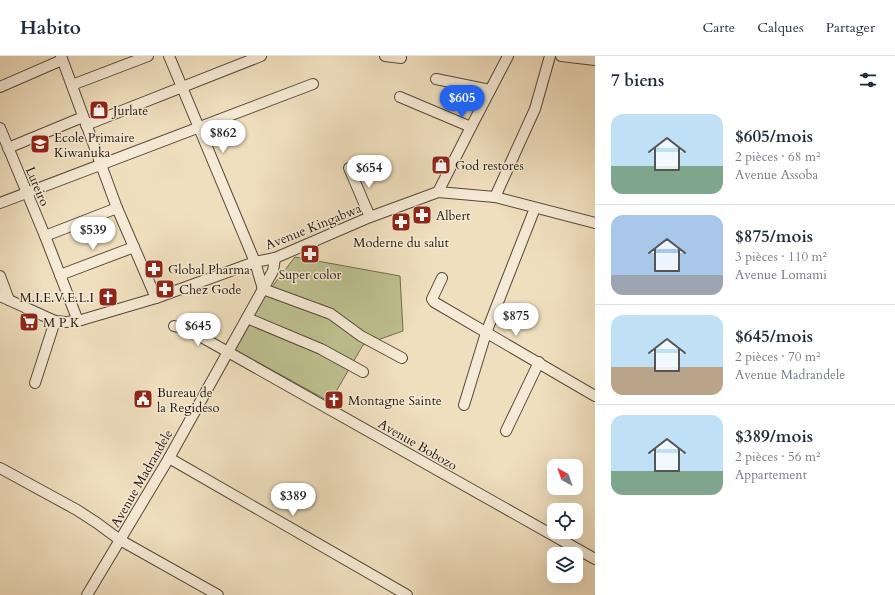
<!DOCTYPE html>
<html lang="fr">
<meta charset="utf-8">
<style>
body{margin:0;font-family:Cardo,serif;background:#f6f6f7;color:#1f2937;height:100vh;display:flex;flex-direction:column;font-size:15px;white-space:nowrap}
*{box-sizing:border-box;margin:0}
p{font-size:13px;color:#747a83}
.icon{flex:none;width:22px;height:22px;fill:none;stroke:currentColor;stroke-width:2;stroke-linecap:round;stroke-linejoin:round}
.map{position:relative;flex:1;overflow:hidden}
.side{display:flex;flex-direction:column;background:#fff;width:300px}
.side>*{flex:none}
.needle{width:26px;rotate:320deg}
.buttons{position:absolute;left:547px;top:403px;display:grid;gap:8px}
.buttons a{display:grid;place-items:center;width:36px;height:36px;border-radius:8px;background:#fff;box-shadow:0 4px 16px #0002;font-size:20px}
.price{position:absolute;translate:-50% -34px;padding:0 9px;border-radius:14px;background:#fff;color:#222;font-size:13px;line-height:26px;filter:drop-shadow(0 1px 2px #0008)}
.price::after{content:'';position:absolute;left:50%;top:24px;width:12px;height:9px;margin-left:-6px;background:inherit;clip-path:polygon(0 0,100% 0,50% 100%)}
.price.active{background:#2563eb;color:#fff}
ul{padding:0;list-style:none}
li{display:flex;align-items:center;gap:12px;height:100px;padding:0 16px}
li+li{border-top:1px solid #e0e1e3}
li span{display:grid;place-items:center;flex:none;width:112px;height:80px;border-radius:12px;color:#555}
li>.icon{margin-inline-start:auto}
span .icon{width:48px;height:48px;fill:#fffc;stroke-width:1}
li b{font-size:17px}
h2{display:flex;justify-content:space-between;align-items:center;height:48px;padding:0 16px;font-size:17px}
header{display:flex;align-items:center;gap:24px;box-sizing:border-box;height:56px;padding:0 20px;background:#fff;border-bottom:1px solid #e0e1e3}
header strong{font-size:19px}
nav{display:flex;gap:22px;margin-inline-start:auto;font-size:14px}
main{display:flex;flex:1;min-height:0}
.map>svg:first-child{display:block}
.green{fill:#bdc18f;stroke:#6f6c4e}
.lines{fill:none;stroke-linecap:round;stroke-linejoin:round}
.minor-casing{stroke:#55493a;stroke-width:12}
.minor{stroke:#f5ead5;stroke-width:10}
.labels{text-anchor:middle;stroke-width:3;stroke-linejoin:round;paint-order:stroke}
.poi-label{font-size:13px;fill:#21170e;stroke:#f5ead5;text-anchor:start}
.street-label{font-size:13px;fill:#21170e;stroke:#f5ead5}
</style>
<header>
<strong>Habito</strong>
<nav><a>Carte</a><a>Calques</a><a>Partager</a></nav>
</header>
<main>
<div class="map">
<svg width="595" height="539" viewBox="0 0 595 539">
<rect width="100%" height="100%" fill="#f0dfbe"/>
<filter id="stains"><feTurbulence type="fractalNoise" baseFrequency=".005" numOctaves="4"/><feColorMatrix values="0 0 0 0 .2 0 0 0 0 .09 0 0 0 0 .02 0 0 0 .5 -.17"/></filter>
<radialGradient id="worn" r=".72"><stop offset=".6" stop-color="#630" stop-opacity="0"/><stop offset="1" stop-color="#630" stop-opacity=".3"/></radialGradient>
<path class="green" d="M295,201L400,220L403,275L363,289L330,346L234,293L262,244Z"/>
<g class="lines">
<defs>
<g id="minor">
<path d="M61,0L117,152L156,242"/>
<path d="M169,0L255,206L263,233"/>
<path d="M385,0L401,2"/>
<path d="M561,0L595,4"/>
<path d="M436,23L490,34"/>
<path d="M72,29L148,0"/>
<path d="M0,31L62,4"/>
<path d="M400,41L471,71"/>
<path d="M86,69L261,0"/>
<path d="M0,72L45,180L78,265"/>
<path d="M8,92L83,61"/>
<path d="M349,112L370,161"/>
<path d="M438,136L471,71L508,0"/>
<path d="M495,141L535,53L550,0"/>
<path d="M0,147L313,28"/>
<path d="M45,180L117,152"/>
<path d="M60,219L134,191"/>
<path d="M0,220L9,244"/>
<path d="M442,222L432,243L434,246L595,340"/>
<path d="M263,233L331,258L361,280L402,302"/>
<path d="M0,240L55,265L66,266L78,265L156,242L255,206L275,202L370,161L438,136L495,141L595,167"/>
<path d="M247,262L321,293L363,316"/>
<path d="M174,270L189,274L228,296L595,503"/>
<path d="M35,327L55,265"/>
<path d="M464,349L486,277L535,152"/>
<path d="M506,375L539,306"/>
<path d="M169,402L407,539"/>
<path d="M0,412L77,454L97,467L120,484L218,539"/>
<path d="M87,539L169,402L263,233L273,215L275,202"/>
</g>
</defs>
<use href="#minor" class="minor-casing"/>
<use href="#minor" class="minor"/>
</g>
<defs>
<symbol id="shop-square" viewBox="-11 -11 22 22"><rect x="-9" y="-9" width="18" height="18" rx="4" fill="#8f2418" stroke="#f5ead5"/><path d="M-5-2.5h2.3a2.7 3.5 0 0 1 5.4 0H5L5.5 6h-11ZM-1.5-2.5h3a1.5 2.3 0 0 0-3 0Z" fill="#fff"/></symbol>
<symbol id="school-square" viewBox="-11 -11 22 22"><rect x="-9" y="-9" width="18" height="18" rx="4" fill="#8f2418" stroke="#f5ead5"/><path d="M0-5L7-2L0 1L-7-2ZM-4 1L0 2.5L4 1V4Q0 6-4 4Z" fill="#fff"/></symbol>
<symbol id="pharmacy-square" viewBox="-11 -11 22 22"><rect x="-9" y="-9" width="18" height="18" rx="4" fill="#8f2418" stroke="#f5ead5"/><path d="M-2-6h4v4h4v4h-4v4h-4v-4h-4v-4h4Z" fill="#fff"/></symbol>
<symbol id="church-square" viewBox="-11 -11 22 22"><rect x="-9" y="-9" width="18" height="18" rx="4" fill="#8f2418" stroke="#f5ead5"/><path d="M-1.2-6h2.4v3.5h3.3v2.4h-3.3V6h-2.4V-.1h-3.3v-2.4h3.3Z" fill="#fff"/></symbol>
<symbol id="supermarket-square" viewBox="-11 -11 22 22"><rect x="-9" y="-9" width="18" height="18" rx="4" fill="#8f2418" stroke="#f5ead5"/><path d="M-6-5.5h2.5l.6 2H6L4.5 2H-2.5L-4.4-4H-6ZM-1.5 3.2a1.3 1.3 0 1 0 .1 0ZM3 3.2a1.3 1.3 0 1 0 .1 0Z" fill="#fff"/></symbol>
<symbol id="civic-square" viewBox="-11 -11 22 22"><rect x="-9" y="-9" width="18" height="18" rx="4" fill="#8f2418" stroke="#f5ead5"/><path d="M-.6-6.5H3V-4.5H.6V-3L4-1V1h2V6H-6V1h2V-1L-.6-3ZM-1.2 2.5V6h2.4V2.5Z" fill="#fff"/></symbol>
</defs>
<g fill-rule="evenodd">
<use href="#shop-square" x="88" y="43" width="22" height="22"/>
<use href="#school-square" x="29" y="77" width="22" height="22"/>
<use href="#shop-square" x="430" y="98" width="22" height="22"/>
<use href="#pharmacy-square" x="411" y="148" width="22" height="22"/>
<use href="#pharmacy-square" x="390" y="155" width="22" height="22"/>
<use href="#pharmacy-square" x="299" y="187" width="22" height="22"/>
<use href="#pharmacy-square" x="143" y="202" width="22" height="22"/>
<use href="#pharmacy-square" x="154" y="222" width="22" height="22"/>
<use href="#church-square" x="97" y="230" width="22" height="22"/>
<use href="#supermarket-square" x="18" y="255" width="22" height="22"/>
<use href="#civic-square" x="132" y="332" width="22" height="22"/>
<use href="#church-square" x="323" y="333" width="22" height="22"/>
</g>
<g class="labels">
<g class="poi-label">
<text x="113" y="59">Jurlate</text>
<text x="54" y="86">Ecole Primaire<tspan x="54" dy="15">Kiwanuka</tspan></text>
<text x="455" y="114">God restores</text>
<text x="436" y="164">Albert</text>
<text x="401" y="191" text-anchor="middle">Moderne du salut</text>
<text x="168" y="218">Global Pharma</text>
<text x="310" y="223" text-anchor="middle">Super color</text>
<text x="179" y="238">Chez Gode</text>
<text x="94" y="246" text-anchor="end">M.I.E.V.E.L.I</text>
<text x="43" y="271">M P K</text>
<text x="157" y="341">Bureau de<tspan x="157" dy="15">la Regideso</tspan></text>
<text x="348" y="349">Montagne Sainte</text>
</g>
<g class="street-label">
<text transform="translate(38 130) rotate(67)" y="5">Lureiro</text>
<text transform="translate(313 170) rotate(-22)" y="5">Avenue Kingabwa</text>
<text transform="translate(418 388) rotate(30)" y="5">Avenue Bobozo</text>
<text transform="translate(141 422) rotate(-60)" y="5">Avenue Madrandele</text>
</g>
</g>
<rect width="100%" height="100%" filter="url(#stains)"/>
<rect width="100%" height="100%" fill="url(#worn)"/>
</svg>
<div class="buttons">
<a><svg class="needle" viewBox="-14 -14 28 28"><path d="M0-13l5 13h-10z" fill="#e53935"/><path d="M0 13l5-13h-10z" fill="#747a83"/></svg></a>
<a><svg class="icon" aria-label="locate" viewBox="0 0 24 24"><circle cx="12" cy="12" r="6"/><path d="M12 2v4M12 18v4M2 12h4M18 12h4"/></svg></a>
<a><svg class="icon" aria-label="layers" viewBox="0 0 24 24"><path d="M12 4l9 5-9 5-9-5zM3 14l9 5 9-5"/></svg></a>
</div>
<b class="price active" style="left:462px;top:63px">$605</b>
<b class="price" style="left:223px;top:98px">$862</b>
<b class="price" style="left:369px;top:133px">$654</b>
<b class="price" style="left:93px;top:195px">$539</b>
<b class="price" style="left:516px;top:281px">$875</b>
<b class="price" style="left:198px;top:291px">$645</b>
<b class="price" style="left:293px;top:461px">$389</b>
</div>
<section class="side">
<h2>7 biens<svg class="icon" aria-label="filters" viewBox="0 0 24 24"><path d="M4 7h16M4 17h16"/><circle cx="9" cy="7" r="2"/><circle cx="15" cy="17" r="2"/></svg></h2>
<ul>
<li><span style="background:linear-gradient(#bfe0f5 65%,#7fa58c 0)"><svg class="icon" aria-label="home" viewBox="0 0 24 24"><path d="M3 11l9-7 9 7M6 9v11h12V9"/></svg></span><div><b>$605/mois</b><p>2 pièces · 68 m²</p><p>Avenue Assoba</p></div></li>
<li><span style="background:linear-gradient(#a9c7e8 75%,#9aa5b1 0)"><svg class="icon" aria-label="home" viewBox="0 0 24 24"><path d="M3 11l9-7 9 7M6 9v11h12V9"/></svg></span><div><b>$875/mois</b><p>3 pièces · 110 m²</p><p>Avenue Lomami</p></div></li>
<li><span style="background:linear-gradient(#bfe0f5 65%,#b9a48a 0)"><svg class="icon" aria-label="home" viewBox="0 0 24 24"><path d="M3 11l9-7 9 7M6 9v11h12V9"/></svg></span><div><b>$645/mois</b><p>2 pièces · 70 m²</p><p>Avenue Madrandele</p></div></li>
<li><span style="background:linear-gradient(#bfe0f5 70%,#7fa58c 0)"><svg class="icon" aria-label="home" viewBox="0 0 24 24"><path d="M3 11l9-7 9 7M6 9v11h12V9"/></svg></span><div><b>$389/mois</b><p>2 pièces · 56 m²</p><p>Appartement</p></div></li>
</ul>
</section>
</main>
